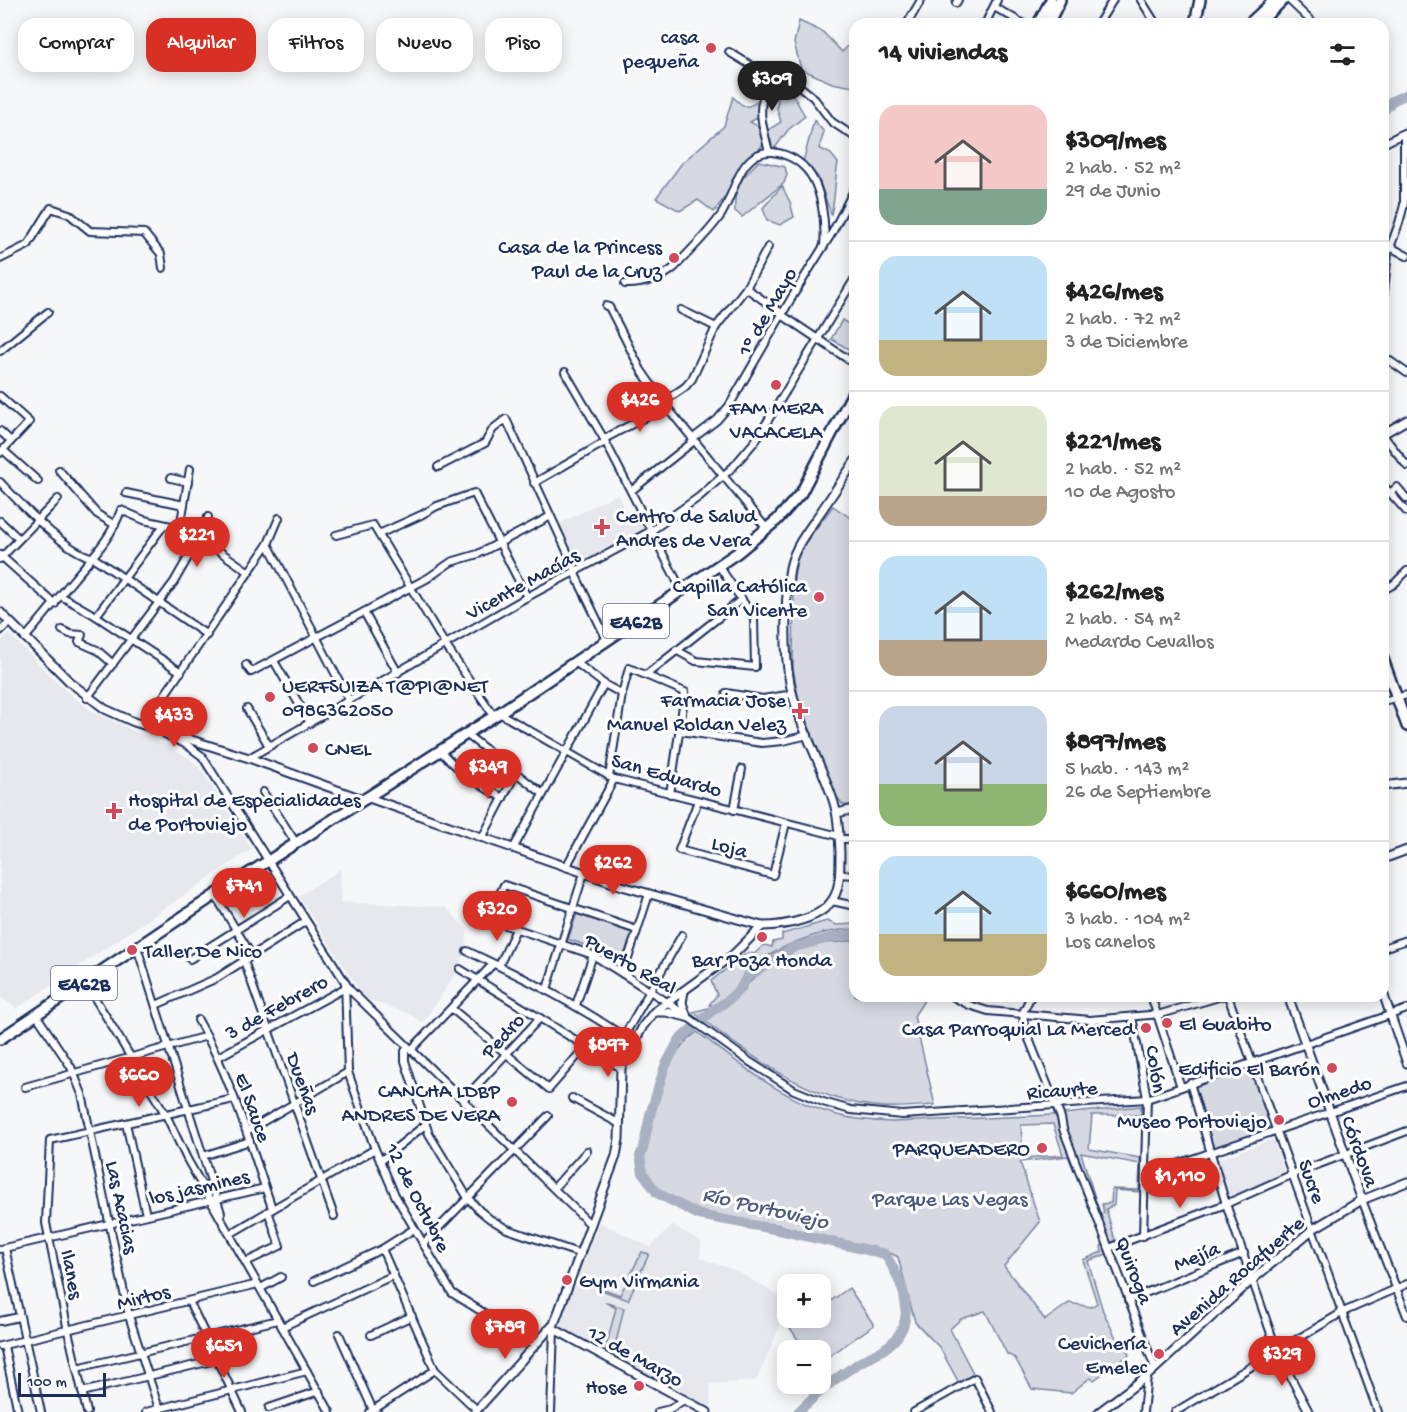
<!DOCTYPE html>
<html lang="es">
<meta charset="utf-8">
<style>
body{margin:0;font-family:"Gochi Hand",sans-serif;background:#f6f6f6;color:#222;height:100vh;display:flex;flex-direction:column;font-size:22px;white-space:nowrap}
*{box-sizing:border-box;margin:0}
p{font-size:20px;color:#767676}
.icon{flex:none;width:33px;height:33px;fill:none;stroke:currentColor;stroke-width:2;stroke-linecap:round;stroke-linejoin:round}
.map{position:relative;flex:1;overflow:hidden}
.side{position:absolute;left:849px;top:18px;width:540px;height:984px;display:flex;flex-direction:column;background:#fff;border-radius:18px;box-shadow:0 3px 15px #0003}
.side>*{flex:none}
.guide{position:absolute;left:18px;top:18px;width:570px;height:54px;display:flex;gap:12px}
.controls{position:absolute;left:777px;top:1274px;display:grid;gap:12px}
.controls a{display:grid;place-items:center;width:54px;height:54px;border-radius:12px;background:#fff;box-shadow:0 3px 15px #0003;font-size:30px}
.scale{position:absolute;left:18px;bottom:15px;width:88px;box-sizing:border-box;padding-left:6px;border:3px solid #1b2f5e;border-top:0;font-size:16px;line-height:21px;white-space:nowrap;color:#1b2f5e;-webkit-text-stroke:4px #fff;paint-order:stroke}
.price{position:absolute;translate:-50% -51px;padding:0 14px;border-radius:21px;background:#d93025;color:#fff;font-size:20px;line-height:39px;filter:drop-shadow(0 2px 3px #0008)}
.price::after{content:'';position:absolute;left:50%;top:36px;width:18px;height:14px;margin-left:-9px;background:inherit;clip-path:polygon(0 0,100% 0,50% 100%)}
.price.active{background:#222;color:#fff}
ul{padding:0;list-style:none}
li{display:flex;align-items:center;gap:18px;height:150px;padding:0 30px}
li+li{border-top:2px solid #e0e0e0}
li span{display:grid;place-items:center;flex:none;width:168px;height:120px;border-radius:18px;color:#555}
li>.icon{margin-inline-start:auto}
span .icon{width:72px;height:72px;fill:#fffc;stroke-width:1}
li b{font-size:26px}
h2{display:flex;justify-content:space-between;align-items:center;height:72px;padding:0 30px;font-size:26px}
.pill{padding:0 21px;border-radius:18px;background:#fff;box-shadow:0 3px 15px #0003;font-size:21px;line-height:54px}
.pill.active{background:#d93025;color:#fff}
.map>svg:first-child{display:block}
.built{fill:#e6e8ee}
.green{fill:#d6d9e2;stroke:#7884a0;stroke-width:1.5;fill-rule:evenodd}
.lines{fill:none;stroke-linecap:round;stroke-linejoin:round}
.river{stroke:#a9b0c1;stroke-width:10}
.minor-casing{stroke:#1b2f5e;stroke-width:10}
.tertiary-casing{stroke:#1b2f5e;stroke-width:11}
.secondary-casing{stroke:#1b2f5e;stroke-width:13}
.primary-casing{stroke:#1b2f5e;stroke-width:14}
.trunk-casing{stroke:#1b2f5e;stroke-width:14}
.minor{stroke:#fff;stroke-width:6}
.tertiary{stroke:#fff;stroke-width:7}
.secondary{stroke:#fff;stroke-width:8}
.primary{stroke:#fff;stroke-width:9}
.trunk{stroke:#fff;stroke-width:9}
.poi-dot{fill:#d1495b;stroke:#fff;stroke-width:2}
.labels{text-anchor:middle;stroke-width:6;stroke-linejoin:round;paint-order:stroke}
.shield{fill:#fff;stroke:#5f6d8e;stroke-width:1.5}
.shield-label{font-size:20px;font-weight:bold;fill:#1b2f5e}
.poi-label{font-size:21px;fill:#1b2f5e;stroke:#fff;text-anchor:end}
.street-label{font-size:21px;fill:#1b2f5e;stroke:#fff}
.park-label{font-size:21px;fill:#4a5a7f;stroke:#fff}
.water-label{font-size:22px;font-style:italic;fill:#4d5c81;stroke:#fff}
</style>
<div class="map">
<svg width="1407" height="1412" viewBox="0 0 1407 1412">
<rect width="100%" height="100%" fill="#f6f7f9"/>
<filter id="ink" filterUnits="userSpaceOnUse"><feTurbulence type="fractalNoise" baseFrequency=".0167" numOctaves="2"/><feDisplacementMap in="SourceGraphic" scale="12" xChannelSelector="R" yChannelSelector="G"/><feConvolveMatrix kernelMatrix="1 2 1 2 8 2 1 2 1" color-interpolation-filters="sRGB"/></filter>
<g filter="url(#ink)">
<g class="built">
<path d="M617,494L627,513L635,509L645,530L580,565L559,524Z"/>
<path d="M9,634L65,690L91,711L163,744L191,759L204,774L252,849L16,1009L0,996V642Z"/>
<path d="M341,869L340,902L446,907L468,931L464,953L458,970L423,1023L409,1014L364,998L299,896Z"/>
<path d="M1273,1139L1285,1175L1230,1197L1217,1160Z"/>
<path d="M599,1222L650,1247L672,1226L675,1227L701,1241L700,1258L737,1271L787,1301V1310L756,1381L710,1384L711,1407L561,1328L560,1322Z"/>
</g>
<g class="green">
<path d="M799,21L823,32L842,52L855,39V81L853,87L832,83L801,69L794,43Z"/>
<path d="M780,79L793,95L805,116L788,130L772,152L763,133L781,122L777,109L778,96L770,92Z"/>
<path d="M733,97C746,110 747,108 762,99L764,114L750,122L758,126L763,144L714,212L698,200L680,211L656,198L682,163L724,126Z"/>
<path d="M814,120L824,132L819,148L831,154L838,163C834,181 836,197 831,214L818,177L803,162Z"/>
<path d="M759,161L785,167L787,175L784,183L742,217L735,211C733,187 742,177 759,161Z"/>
<path d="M782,186L790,202L794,217L780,225L767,220L763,208Z"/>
<path d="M842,320L855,328V353L831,339Z"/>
<path d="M833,506L855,521V805H843L837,797L799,701L793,668L794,578L797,560L802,547Z"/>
<path d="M577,914L632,933L621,963H617L595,949L568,939Z"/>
<path d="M827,921L837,925L855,924V929C815,930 777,947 748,970C741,975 740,984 735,990C730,996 723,1000 717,1005C735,1002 737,993 750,982C763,970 780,958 796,950C815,941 835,944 855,940V996H927L914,1016L935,1105C918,1106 901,1108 884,1107C808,1102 751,1056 693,1012L715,1006L709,1005L717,995L711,981L748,952L754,954L764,945L772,947L773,942L782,940V934Z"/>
<path d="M697,1032C742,1065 786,1103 841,1116C858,1120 875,1121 892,1122L1053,1115L1141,1106V1115H1092L1089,1149L1140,1158V1192L1115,1190L1114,1205L1106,1209L1116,1243L1105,1247L1107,1254L1088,1261L1103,1311L1117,1340L1122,1339L1129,1355L1094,1380L1090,1378L1071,1393L1032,1389L1015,1358L1007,1354L985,1311L961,1319L950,1329L974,1375L959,1383L940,1348L915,1322L898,1257C878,1246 855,1243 832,1239C814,1235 797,1229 779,1225C755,1221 729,1220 706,1213C686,1206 650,1190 645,1169C641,1152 650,1131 654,1115C662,1085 670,1050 697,1032ZM1053,1124L1063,1155L1023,1158L1021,1125ZM1081,1153L1140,1164L1139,1190L1112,1189L1111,1203L1102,1204L1104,1213L1100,1214ZM1068,1156L1104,1244L1101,1246L1102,1252L1083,1260L1097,1303L1091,1307L1069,1303L1045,1320L1004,1266L1040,1222L1020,1162Z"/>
<path d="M1246,1067L1252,1069L1271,1126L1267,1129L1215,1148L1212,1145L1201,1107L1199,1106L1195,1085Z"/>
<path d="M642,1252L649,1254L628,1300L599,1289V1287L620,1295Z"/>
<path d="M849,1288L874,1325L821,1362L820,1350H805L790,1328L807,1317H820L821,1308Z"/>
<path d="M605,1302L624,1308L614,1351H605L616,1308Z"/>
</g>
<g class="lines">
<g class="river">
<path d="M1383,112L1392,101L1407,94"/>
<path d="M798,1412C817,1393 837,1377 859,1363C867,1358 876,1354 884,1349C921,1324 904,1284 885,1254L779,1230L699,1215L657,1193L643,1173L640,1156L643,1149L650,1115L665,1066L679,1040L712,1011L727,1001L741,988L747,977L794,947L838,936L855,934"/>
</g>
<defs>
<g id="minor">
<path d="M1141,0L1156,24"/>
<path d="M1289,0L1314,24"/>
<path d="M956,3L958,0"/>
<path d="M994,7L1024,24"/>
<path d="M907,24L921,0"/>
<path d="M985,24L997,0"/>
<path d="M1098,24L1113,0"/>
<path d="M729,52L772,78"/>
<path d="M1383,144L1406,132"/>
<path d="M769,152C760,115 754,103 778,69L813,97L832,122L855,137"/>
<path d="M1383,243L1407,256"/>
<path d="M0,259L28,245L51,208L69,214L90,231L144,233L161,254L163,268"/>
<path d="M625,284C641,285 663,278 675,267C690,250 708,234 721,215C735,194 739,150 772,152C784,153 797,159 805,168C822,185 826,223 824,246"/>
<path d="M746,288L783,314L782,315L855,364"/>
<path d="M1383,301L1388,253L1399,223L1404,205V133"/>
<path d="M606,306L609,307L641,370L666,406L767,529"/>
<path d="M681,310L716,327"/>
<path d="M0,351L48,312"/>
<path d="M1383,356L1407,373"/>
<path d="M565,372L604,439L682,591"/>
<path d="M0,396L29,422L0,453"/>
<path d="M663,402L685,387L692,379L716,327L746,288L768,247"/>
<path d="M0,431L11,441"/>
<path d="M1383,435L1407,466"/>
<path d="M604,439L666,406"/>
<path d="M692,439L717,420L729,406L792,297L832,233L855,188"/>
<path d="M3,450L38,481"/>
<path d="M438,467L485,443L493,429L506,419L576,571"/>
<path d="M59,470L97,514L115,525"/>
<path d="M171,478L188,482"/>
<path d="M0,482C22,505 64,551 94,558L207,635"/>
<path d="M534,483L605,442"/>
<path d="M1383,485L1407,512"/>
<path d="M631,491L694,441"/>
<path d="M126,493L184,505"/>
<path d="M1390,493L1397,487L1407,499"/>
<path d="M0,521L19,539"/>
<path d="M180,528L190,469"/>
<path d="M379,534L421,515L437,506L474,493L527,597"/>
<path d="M336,535L373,525L446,646L494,716"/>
<path d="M202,539L208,517"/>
<path d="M268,544L349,700"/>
<path d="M0,555L55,604"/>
<path d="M0,559L58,499"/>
<path d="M574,572L607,640"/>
<path d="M1383,590L1394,584L1407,571"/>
<path d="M61,596L96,616L181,672"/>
<path d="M364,612L398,673"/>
<path d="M96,616L164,525"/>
<path d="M62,630L70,634L82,635L79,642L97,650L113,664"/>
<path d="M0,631L10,622"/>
<path d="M25,638C42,619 57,599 73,580C92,557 111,539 121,510L144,520L180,528L198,540L202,539L249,572"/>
<path d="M676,650L696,661L755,667L754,618L719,566"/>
<path d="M274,661L310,723"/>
<path d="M574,661L604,684L622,694"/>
<path d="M246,665L251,672L428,578L451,562L478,554L549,517"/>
<path d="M646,675L742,599"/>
<path d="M726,693L763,699L793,694"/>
<path d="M87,698L174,582L198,540"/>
<path d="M1383,701L1407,695"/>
<path d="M247,709L269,746"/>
<path d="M499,713L614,779L839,836"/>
<path d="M144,725L268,544L279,518"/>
<path d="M680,731L762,743L783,741L808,735"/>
<path d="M165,734L187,745L202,756L350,990L591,1225"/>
<path d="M466,734L543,794"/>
<path d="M440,751C459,771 478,785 503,798"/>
<path d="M249,758L527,597L651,531L699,497L733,467L756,440L855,278"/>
<path d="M609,777L622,694L629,668L685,692L670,794"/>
<path d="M263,792L296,843"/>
<path d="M698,801L679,850L773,875L786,823"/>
<path d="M734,810L742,769"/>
<path d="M482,838L516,773"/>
<path d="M839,839H855"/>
<path d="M513,849L604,684"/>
<path d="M566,867L614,779"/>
<path d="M839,874L855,875"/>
<path d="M215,895L252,956"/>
<path d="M832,901L855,906"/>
<path d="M637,930L504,885L488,919L593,955L667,1002L750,1062L794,1090L823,1102L851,1110L902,1115L1147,1099L1407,1009"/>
<path d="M137,947L221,1213"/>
<path d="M1383,948L1407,940"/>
<path d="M467,951C525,978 581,1006 633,1043"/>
<path d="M190,959L290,896"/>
<path d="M244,961L334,1216"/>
<path d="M499,966L516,929"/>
<path d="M460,969L621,1068"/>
<path d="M623,974L649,894"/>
<path d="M85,982L166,1115L187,1159L330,1412"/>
<path d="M345,983L348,1072L375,1149L395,1195L452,1293L535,1345"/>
<path d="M547,989L584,873"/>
<path d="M952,996L969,1005L988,1011L1090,1020L1161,1014L1222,996"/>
<path d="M1031,996L1023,1012L1024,1027L1061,1118L1063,1129L1155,1368"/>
<path d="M1151,996L1181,1087"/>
<path d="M1228,996L1378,1412"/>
<path d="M156,1005L217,978L306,921"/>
<path d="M576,1005L593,955"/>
<path d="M452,1009L549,1089L586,1046"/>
<path d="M37,1016L71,1067L82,1094L129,1316L160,1412"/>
<path d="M1132,1017L1147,1098L1143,1236"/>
<path d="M198,1020C232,1079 250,1144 272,1208"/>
<path d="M624,1036L682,935"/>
<path d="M408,1047L405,1051V1061L429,1134L468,1198L479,1210L490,1219L507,1229L581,1254"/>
<path d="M411,1050L493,964"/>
<path d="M218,1057L345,988H347"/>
<path d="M1190,1083L1226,1204L1277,1351L1309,1412"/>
<path d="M25,1087L207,1036"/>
<path d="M572,1098L620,1124"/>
<path d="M463,1100L540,1018"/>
<path d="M126,1123L146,1215"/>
<path d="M247,1131L348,1072"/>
<path d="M203,1156L250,1141"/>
<path d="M380,1161L425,1125"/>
<path d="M1145,1175L1407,1086"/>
<path d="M554,1188L587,1151"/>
<path d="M1362,1200L1407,1316"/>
<path d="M230,1234L375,1149"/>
<path d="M423,1244L548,1116"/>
<path d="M5,1248L41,1412"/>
<path d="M1109,1248L1226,1204L1293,1174L1407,1131"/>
<path d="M0,1249L265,1188"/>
<path d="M382,1249L435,1370L477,1410"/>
<path d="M246,1262L280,1246L268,1211"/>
<path d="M314,1281L382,1249L414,1229"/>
<path d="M261,1288L281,1277"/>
<path d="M1128,1300L1244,1253"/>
<path d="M189,1301L242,1412"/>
<path d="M0,1321L19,1317"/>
<path d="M282,1327L394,1275"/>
<path d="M339,1334L373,1410"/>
<path d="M371,1335L412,1316"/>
<path d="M0,1346L258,1284"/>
<path d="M4,1346L18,1412"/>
<path d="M77,1368L278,1320"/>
<path d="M82,1392L216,1360"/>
<path d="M269,1408L319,1391"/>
<path d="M87,1412L68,1331L46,1223L50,1140L234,1099"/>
<path d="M146,1412L307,1371"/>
<path d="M370,1412L435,1370"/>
<path d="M551,1412L554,1329"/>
<path d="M658,1412L670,1409L684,1400"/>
<path d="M914,1412L975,1378L992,1412"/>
<path d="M1143,1412L1147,1376"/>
<path d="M1175,1412L1343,1312L1407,1284"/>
</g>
<g id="tertiary">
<path d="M1383,434L1407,420"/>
<path d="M0,612L71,683L105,709L134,722L249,758L362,799"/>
<path d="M1383,786L1407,783"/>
<path d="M366,797L622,886L762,926"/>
<path d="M837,813L855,809"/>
<path d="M1383,859L1407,850"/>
<path d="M684,991L682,1003L687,1017"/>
<path d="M1383,993L1407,1063"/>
<path d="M1288,996L1362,1200"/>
<path d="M654,1012H666L687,1017"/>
<path d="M548,1330L554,1329L707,1412"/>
<path d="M475,1412L554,1324L616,1156L619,1139L621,1068L643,1026L654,1012L733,955L762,926C776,926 789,924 802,920C840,908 840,887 840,852C839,835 839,819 834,803C821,762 798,725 790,683C784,653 785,605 789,574C792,548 808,531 822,510C833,494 844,477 855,461"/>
<path d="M1099,1412L1147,1376L1252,1280L1313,1229L1362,1200L1407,1182"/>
</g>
<g id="secondary">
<path d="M1248,24L1274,0"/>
<path d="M1258,24L1284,0"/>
</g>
<g id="primary">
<path d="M1038,24L1051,0"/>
<path d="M1048,24L1060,0"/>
<path d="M0,1039L215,895L499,713L737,553L777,520L801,493L855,389"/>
</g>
<g id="trunk">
<path d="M1195,24L1200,0"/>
<path d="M1383,659L1407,726"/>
</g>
</defs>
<use href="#minor" class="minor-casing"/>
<use href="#tertiary" class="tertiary-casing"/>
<use href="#secondary" class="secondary-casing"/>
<use href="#primary" class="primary-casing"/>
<use href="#trunk" class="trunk-casing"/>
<use href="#minor" class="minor"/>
<use href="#tertiary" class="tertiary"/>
<use href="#secondary" class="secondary"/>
<use href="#primary" class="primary"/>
<use href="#trunk" class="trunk"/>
</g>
</g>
<g class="poi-dot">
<circle cx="711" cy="48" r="6"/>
<circle cx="674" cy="258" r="6"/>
<circle cx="776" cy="385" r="6"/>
<path d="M599 518h6v6h6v6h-6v6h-6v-6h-6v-6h6z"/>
<circle cx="819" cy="597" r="6"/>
<circle cx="270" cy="697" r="6"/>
<path d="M797 702h6v6h6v6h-6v6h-6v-6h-6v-6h6z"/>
<circle cx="313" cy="748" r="6"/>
<path d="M111 802h6v6h6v6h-6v6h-6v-6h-6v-6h6z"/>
<circle cx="762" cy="937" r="6"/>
<circle cx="132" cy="950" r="6"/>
<circle cx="1167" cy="1023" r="6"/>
<circle cx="1146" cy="1028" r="6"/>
<circle cx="1332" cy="1068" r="6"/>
<circle cx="512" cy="1102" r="6"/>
<circle cx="1279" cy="1120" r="6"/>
<circle cx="1042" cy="1148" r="6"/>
<circle cx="567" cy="1280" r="6"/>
<circle cx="1159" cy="1354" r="6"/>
<circle cx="639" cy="1386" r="6"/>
</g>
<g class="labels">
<g class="shield">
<rect x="603" y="604" width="66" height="34" rx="4.5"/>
<rect x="51" y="966" width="66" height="34" rx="4.5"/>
</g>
<g class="shield-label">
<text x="636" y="628">E462B</text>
<text x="84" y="990">E462B</text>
</g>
<g class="poi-label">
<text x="699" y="43">casa<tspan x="699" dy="24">pequeña</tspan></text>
<text x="662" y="253">Casa de la Princess<tspan x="662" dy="24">Paul de la Cruz</tspan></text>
<text x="776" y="414" text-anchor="middle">FAM MERA<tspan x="776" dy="24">VACACELA</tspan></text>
<text x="616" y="522" text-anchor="start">Centro de Salud<tspan x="616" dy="24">Andres de Vera</tspan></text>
<text x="807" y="592">Capilla Católica<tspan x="807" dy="24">San Vicente</tspan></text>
<text x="282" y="692" text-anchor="start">UERFSUIZA T@PI@NET<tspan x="282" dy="24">0986362050</tspan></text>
<text x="786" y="706">Farmacia Jose<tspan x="786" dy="24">Manuel Roldan Velez</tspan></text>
<text x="325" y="755" text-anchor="start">CNEL</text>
<text x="128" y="806" text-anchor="start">Hospital de Especialidades<tspan x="128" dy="24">de Portoviejo</tspan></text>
<text x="144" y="957" text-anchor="start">Taller De Nico</text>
<text x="762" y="966" text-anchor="middle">Bar Poza Honda</text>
<text x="1179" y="1030" text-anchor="start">El Guabito</text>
<text x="1134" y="1035">Casa Parroquial La Merced</text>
<text x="1320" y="1075">Edificio El Barón</text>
<text x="500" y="1097">CANCHA LDBP<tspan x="500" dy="24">ANDRES DE VERA</tspan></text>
<text x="1267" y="1127">Museo Portoviejo</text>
<text x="1030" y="1155">PARQUEADERO</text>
<text x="579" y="1287" text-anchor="start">Gym Virmania</text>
<text x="1147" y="1349">Cevichería<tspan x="1147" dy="24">Emelec</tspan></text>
<text x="627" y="1393">Hose</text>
</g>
<g class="street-label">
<text transform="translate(766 311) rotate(-60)" y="7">1º de Mayo</text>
<text transform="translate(522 583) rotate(-29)" y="7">Vicente Macías</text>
<text transform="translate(667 774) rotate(16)" y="7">San Eduardo</text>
<text transform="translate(730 846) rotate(15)" y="7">Loja</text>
<text transform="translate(631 963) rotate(30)" y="7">Puerto Real</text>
<text transform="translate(276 1006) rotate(-29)" y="7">3 de Febrero</text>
<text transform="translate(502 1035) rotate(-47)" y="7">Pedro</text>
<text transform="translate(1157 1069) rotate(81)" y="7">Colón</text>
<text transform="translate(304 1083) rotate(70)" y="7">Dueñas</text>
<text transform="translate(1062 1089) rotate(-4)" y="7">Ricaurte</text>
<text transform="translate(1339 1091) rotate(-18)" y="7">Olmedo</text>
<text transform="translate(254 1107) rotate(70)" y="7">El Sauce</text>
<text transform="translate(1361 1151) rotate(70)" y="7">Córdova</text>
<text transform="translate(1313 1181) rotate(70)" y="7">Sucre</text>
<text transform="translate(199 1186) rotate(-13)" y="7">los jasmines</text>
<text transform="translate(419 1197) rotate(63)" y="7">12 de Octubre</text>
<text transform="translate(123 1207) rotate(78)" y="7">Las Acacias</text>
<text transform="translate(1196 1255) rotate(-22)" y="7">Mejía</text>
<text transform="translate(1135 1270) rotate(69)" y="7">Quiroga</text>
<text transform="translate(73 1274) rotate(79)" y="7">Ilanes</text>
<text transform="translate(1236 1275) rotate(-41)" y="7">Avenida Rocafuerte</text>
<text transform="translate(143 1296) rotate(-14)" y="7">Mirtos</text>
<text transform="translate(636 1355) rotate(29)" y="7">12 de Marzo</text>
</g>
<g class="park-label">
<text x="950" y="1205">Parque Las Vegas</text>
</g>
<g class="water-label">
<text transform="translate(766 1206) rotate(13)" y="8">Río Portoviejo</text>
</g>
</g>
</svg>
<div class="controls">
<a>+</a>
<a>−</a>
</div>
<div class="scale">100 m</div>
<b class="price active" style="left:772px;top:112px">$309</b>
<b class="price" style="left:640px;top:433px">$426</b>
<b class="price" style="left:197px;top:568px">$221</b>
<b class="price" style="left:174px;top:748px">$433</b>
<b class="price" style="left:488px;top:800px">$349</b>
<b class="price" style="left:613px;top:896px">$262</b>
<b class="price" style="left:244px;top:919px">$741</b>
<b class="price" style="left:497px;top:942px">$320</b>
<b class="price" style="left:608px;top:1078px">$897</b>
<b class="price" style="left:139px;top:1108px">$660</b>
<b class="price" style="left:1180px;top:1209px">$1,110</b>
<b class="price" style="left:505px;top:1360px">$789</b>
<b class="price" style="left:224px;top:1379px">$651</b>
<b class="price" style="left:1282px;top:1387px">$329</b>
<div class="guide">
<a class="pill">Comprar</a>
<a class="pill active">Alquilar</a>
<a class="pill">Filtros</a>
<a class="pill">Nuevo</a>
<a class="pill">Piso</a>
</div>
<section class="side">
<h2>14 viviendas<svg class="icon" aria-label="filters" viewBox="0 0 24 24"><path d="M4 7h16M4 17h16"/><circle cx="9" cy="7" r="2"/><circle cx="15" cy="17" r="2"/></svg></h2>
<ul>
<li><span style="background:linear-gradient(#f6c9c9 70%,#7fa58c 0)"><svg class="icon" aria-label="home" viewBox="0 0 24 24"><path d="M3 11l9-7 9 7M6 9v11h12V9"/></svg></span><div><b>$309/mes</b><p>2 hab. · 52 m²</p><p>29 de Junio</p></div></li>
<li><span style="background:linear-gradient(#bfe0f5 70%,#c2b280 0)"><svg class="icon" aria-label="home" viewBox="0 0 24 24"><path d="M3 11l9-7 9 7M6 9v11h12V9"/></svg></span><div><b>$426/mes</b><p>2 hab. · 72 m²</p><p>3 de Diciembre</p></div></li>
<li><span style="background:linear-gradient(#dfe7d0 75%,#b9a48a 0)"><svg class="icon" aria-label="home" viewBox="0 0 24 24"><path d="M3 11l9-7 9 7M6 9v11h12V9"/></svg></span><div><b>$221/mes</b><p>2 hab. · 52 m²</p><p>10 de Agosto</p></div></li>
<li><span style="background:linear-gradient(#bfe0f5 70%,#b9a48a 0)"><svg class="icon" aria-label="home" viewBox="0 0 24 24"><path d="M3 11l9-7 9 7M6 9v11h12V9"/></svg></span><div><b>$262/mes</b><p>2 hab. · 54 m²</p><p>Medardo Cevallos</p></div></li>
<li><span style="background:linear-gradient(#c9d6e8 65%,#8fb573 0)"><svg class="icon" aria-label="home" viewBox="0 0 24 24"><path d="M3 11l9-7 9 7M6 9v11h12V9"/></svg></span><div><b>$897/mes</b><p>5 hab. · 143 m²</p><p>26 de Septiembre</p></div></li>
<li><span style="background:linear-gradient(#bfe0f5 65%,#c2b280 0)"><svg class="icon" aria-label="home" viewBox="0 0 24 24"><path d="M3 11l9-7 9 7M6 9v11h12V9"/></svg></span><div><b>$660/mes</b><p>3 hab. · 104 m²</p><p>Los canelos</p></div></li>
</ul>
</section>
</div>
